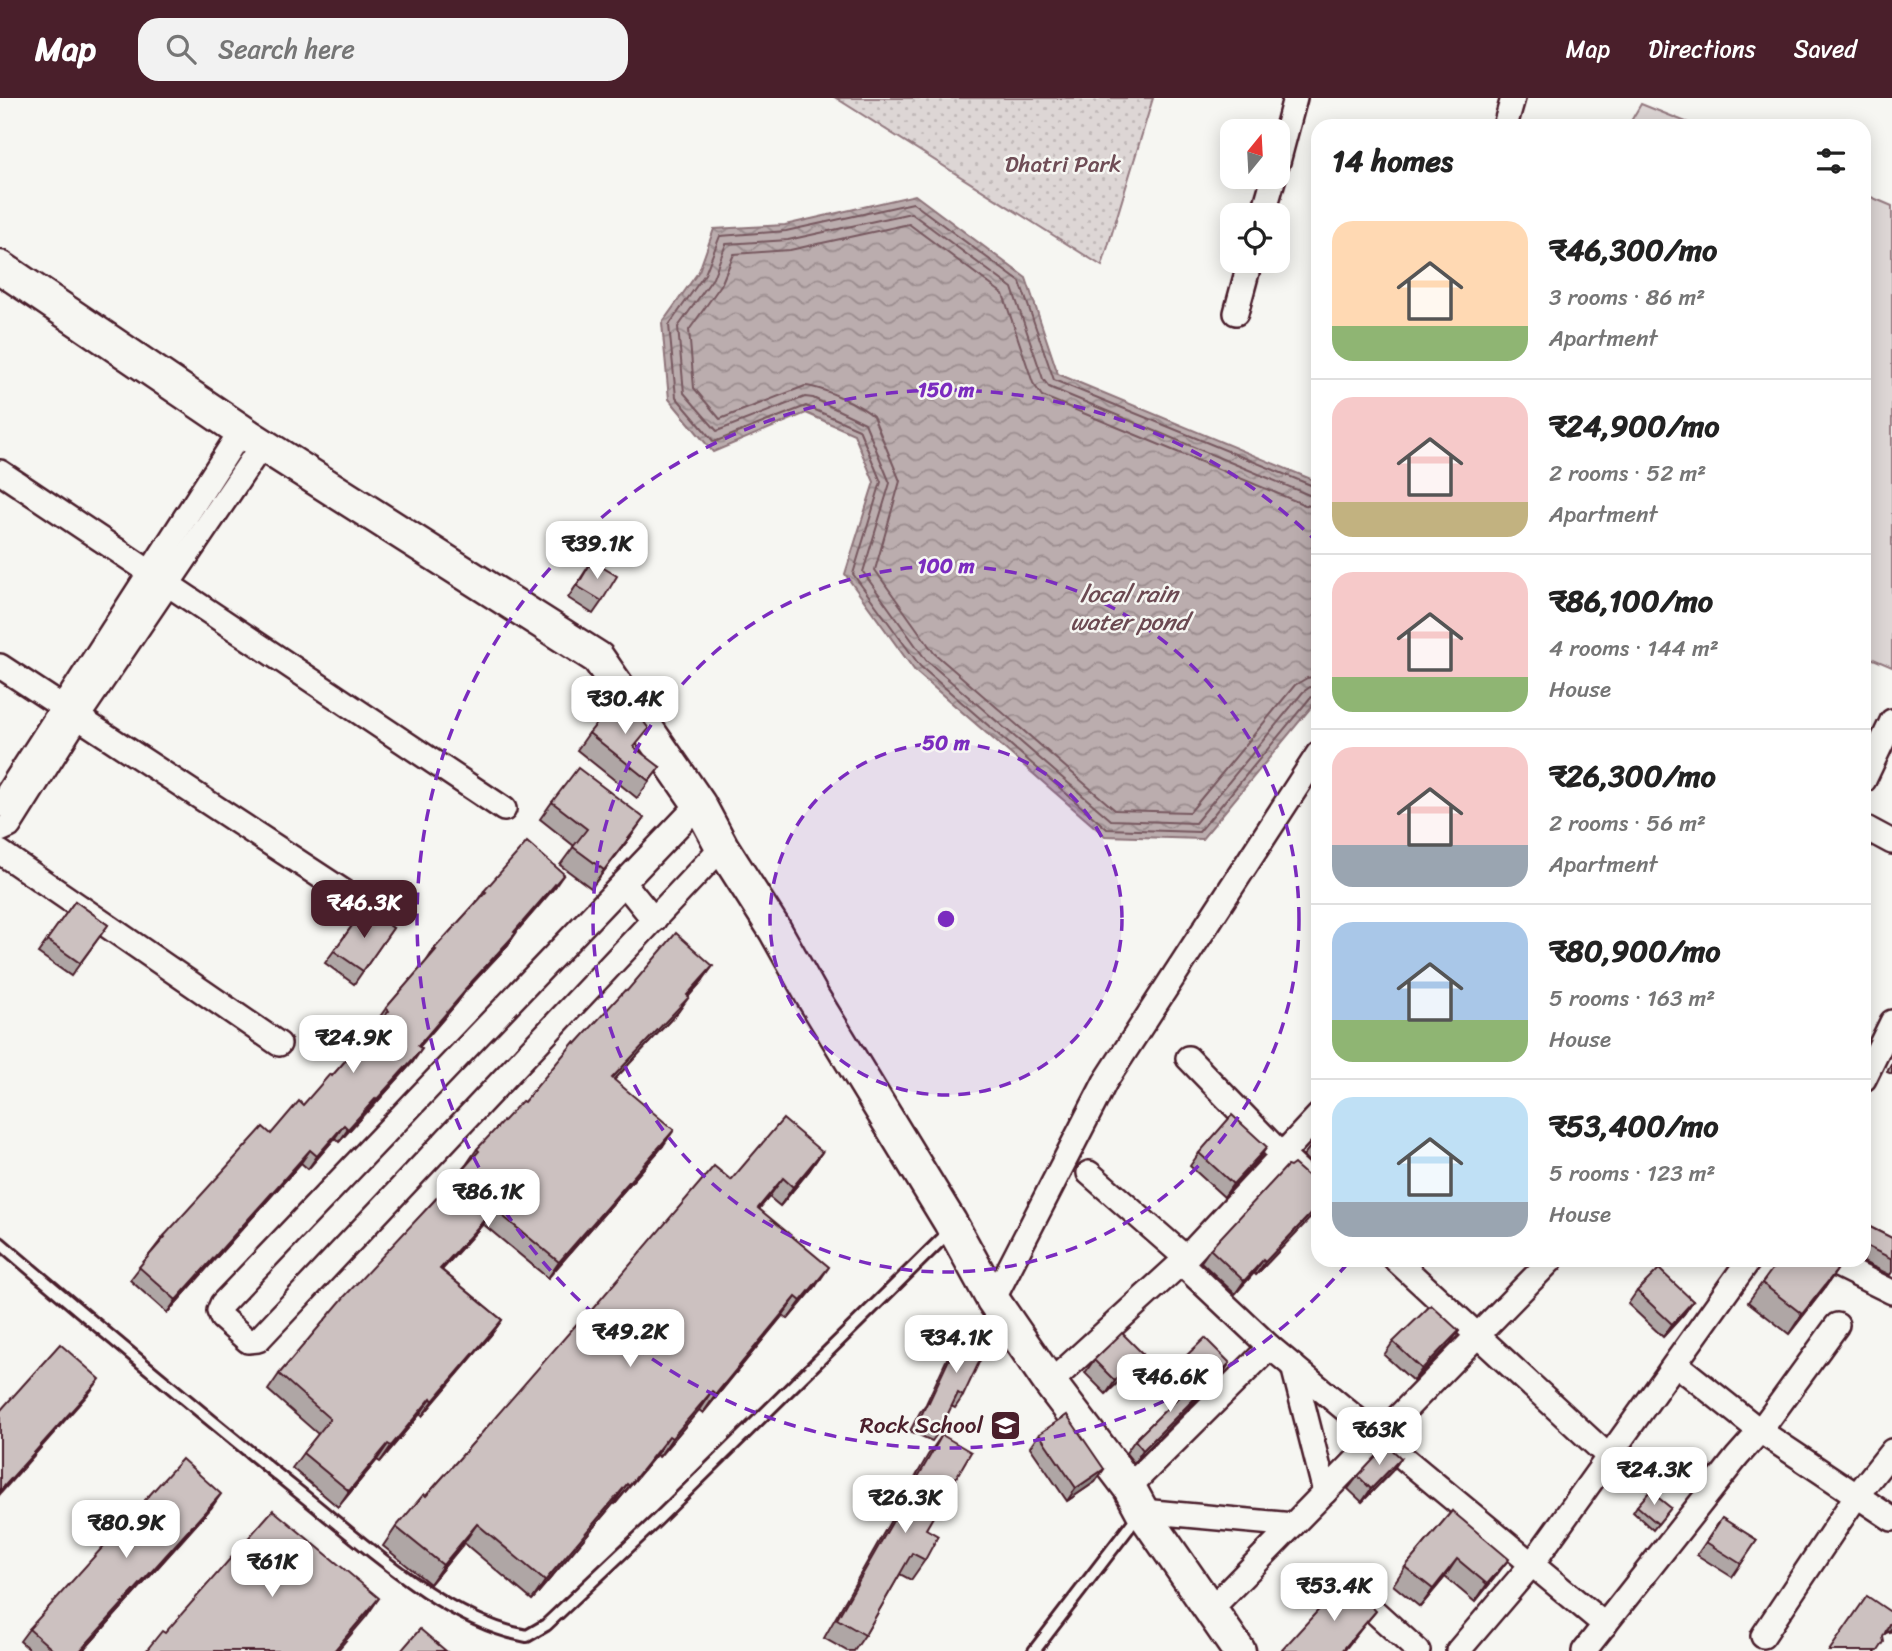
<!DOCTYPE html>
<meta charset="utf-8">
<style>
body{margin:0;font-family:Sriracha,sans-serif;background:#f2f2f2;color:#222;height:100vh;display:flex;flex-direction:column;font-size:26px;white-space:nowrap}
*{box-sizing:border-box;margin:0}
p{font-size:23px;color:#767676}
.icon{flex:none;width:38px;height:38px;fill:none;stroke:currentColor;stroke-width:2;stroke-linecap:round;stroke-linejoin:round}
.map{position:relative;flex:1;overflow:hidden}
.side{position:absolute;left:1311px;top:21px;width:560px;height:1148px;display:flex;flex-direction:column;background:#fff;border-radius:21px;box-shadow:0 4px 18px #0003}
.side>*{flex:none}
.needle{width:46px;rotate:18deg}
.fabs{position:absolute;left:1220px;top:21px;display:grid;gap:14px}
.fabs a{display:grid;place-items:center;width:70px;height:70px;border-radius:14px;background:#fff;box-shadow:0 4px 18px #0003;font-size:35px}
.price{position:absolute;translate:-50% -60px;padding:0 16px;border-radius:14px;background:#fff;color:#222;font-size:23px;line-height:46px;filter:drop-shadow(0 2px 4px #0008)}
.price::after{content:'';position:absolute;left:50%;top:42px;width:21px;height:16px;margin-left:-10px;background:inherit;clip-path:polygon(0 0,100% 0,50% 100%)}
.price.active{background:#4a1f2b;color:#fff}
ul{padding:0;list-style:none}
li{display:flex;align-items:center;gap:21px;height:175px;padding:0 21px}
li+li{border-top:2px solid #e0e0e0}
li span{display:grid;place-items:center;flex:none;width:196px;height:140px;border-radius:21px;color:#555}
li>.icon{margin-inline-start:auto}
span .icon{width:84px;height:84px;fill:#fffc;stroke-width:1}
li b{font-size:30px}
h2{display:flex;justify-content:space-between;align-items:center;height:84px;padding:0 21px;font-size:30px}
header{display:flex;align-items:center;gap:42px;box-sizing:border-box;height:98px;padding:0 35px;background:#4a1f2b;color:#fff}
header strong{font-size:33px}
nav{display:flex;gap:38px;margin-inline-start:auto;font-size:24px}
.search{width:490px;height:63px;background:#f2f2f2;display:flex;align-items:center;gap:18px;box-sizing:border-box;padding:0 24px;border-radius:21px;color:#767676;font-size:26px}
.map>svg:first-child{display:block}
.park{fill:url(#park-dots);stroke:#947a80;stroke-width:2}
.garden{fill:#ddd6d5;stroke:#947a80;stroke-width:2}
.water{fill:url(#water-waves);stroke:#8e747a;stroke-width:2}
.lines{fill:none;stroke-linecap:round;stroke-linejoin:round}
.shore{stroke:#77585f;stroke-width:2}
.lane-casing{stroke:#4a1f2b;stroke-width:16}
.street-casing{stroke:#4a1f2b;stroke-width:28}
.secondary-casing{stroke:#4a1f2b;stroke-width:37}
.lane{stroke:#f6f6f2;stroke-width:10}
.street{stroke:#f6f6f2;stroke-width:23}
.secondary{stroke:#f6f6f2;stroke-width:32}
.wall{fill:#afa6a5;stroke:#4a1f2b;stroke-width:2}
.shaded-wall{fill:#8f8786;stroke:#4a1f2b;stroke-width:2}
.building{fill:#ccc1c0;stroke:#4a1f2b;stroke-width:2}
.ring{fill:none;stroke:#7b2cbf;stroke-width:3.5;stroke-dasharray:12 9}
.labels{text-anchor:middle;stroke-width:5;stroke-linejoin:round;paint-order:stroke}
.park-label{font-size:23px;fill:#6f4d56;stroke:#f6f6f2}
.poi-label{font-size:23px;fill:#4a1f2b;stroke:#f6f6f2;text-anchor:end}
.water-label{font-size:24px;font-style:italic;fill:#6c4a52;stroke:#f6f6f2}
.centre{fill:#7b2cbf;stroke:#f6f6f2;stroke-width:3.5}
.ring-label{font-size:21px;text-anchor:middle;font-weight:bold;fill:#7b2cbf;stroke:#f6f6f2;stroke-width:5;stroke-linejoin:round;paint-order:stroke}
</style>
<header>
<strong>Map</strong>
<div class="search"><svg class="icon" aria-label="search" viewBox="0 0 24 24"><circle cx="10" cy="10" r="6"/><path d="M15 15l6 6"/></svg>Search here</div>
<nav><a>Map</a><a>Directions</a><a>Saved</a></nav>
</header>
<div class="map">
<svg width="1892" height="1553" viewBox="0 0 1892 1553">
<defs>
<pattern id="park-dots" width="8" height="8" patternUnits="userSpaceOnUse" patternTransform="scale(1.75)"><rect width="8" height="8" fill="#ddd6d5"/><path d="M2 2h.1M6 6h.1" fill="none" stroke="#bfb7b7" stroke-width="1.8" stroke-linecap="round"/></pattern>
<pattern id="water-waves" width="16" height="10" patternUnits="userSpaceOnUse" patternTransform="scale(1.75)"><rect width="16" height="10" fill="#bbadae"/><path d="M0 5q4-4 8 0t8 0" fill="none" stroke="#9a8c8e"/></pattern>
</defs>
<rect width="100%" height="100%" fill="#f6f6f2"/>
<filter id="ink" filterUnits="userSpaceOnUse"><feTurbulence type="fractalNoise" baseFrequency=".0143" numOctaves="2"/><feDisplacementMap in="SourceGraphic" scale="14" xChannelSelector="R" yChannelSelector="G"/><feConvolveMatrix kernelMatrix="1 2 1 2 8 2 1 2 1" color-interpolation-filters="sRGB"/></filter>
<g filter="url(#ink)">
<path class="park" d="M836,0H1153L1102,168Z"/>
<g class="garden">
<path d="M1641,6L1696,28H1628Z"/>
<path d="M1864,96L1892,108V569L1864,557Z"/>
</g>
<path class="water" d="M915,97L1026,180L1058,276L1318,384V601L1202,741L1105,738L915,573L845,476L874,384L854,336L806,315L713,354L669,301L662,225L699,173L714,131L785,127Z"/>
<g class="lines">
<g class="shore">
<path d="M1318,390L1054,282L1020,184L913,105L786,133L720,138L705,176L669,227L676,299L714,344L806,308L859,331L881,384L853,476L920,568L1107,731L1199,734L1310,600L1318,597"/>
<path d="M1318,399L1309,397L1049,289L1043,281L1012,190L911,115L788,142L726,146L713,180L678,229L684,295L717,333L805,299L813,300L865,325L890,385L863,474L926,562L1111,722L1195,725L1303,594L1310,589H1318"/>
<path d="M1318,409L1305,407L1042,298L1033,285L1003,196L909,126L790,152L734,156L721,187L689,232L694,290L720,321L805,288C822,289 861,307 873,318L900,383L875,472L934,555L1115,712L1190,714L1295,587L1307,580L1318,578"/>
</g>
<defs>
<g id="lane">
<path d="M0,1145C97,1228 195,1310 295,1391C361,1443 443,1523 527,1538L546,1527L657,1422L951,1132"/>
<path d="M1034,1553L1140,1415"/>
</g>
<g id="street">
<path d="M1505,28L1513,0"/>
<path d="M1278,64L1295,0"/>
<path d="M1263,117L1274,79"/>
<path d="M1236,215L1250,163"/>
<path d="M0,374L504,711"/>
<path d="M0,568L378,816"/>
<path d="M1864,682L1892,623"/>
<path d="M699,706L222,1206L219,1213L222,1220L248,1243L258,1242L722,749"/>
<path d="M0,707L241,333"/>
<path d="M1864,729L1892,744"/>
<path d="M0,732L9,728L77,620L262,347"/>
<path d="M0,754L279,946"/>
<path d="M624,785L654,822"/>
<path d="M1188,960L1281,1056L1318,1091"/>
<path d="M1864,981L1892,924"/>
<path d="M1089,1075L1186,1160"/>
<path d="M1396,1162L1609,1359"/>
<path d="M1827,1162L1892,1194"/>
<path d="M1181,1165L1270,1249L1605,1527"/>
<path d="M993,1202L1105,984L1318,656"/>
<path d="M1676,1266L1760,1333L1837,1227"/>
<path d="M1293,1268L1325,1394"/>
<path d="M1050,1285L1181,1165L1318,1018"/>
<path d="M1129,1389L1270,1249"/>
<path d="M1142,1413L1293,1427"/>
<path d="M1353,1494L1418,1553"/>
<path d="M1210,1512L1551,1162"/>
<path d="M1763,1538L1857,1397L1892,1353"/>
<path d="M1458,1553L1532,1466L1749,1162"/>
<path d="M1584,1553L1737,1359L1760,1333L1892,1421"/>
<path d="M1888,1553L1892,1546"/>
</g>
<path id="secondary" d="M0,169L249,338L598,560L699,706L722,749L775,832L812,898L950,1124L993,1202L1050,1285L1129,1389L1142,1413L1239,1553"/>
</defs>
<use href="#lane" class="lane-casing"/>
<use href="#street" class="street-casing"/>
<use href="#secondary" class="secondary-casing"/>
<use href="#lane" class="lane"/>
<use href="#street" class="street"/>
<use href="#secondary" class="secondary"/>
</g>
<g class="wall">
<path d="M592,463L602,503L593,516L568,500Z"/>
<path d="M589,635L660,669L637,700L577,652Z"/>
<path d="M552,704L632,737L591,790L560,767L574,748L540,721Z"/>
<path d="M555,789L515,835H516L507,848L466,892L457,905L419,949L413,964L368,1014L367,1013L339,1044L335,1040L308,1071L301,1065L167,1215L130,1182L164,1138L271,1036L303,1007L332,978L379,925L377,923L386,910L426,864L434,851L475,806L484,793Z"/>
<path d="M75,803L108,827L71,878L38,855Z"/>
<path d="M365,810L393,830L354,886L325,865Z"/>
<path d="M702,883L688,899L678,914L614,982L663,1048L548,1180L483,1126L451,1162L442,1172L502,1222L491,1237L422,1318L420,1316L380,1364L377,1362L338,1409L292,1370L303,1355L318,1336L268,1292L279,1276L466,1067L477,1051L524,1004L576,946L627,893Z"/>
<path d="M1892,965V976L1887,974Z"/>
<path d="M1318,1039V1073L1303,1058Z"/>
<path d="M822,1054L809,1073L780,1108L769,1099L759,1111L816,1188L788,1221L783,1217L703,1315L699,1312L659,1359L656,1357L615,1406L614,1405L532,1502L464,1445L430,1486L383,1448L396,1429L426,1398L590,1214L731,1082Z"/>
<path d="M1199,1055L1258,1062L1224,1099L1190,1068Z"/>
<path d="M1864,1126L1892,1140V1174L1890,1177L1859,1162H1864Z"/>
<path d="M1210,1151L1278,1154L1256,1177L1254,1175L1235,1196L1201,1164Z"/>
<path d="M1837,1172L1824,1191L1789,1236L1748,1204L1762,1185Z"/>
<path d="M1637,1193L1693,1203L1684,1216L1663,1239L1628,1206Z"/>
<path d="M966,1225L963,1298L955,1310L951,1308L940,1332L932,1343L910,1333L920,1314L926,1306L958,1237Z"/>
<path d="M1393,1244L1450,1246L1413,1283L1384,1257Z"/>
<path d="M1185,1259L1221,1278L1201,1297V1296L1196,1302L1134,1365L1126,1355L1135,1342L1191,1287L1176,1272Z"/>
<path d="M1094,1262L1134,1269L1106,1296L1085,1275Z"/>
<path d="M1039,1336L1104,1371L1095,1384L1067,1403L1030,1349Z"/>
<path d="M942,1337L926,1431L925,1462L911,1482L900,1476L865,1537L854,1553H847L824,1540L928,1357Z"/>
<path d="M1401,1360L1392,1373L1362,1404L1348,1391L1358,1378Z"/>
<path d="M1637,1408L1671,1410L1653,1432L1633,1414Z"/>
<path d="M212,1409L83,1553H31L20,1543L29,1531Z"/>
<path d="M1452,1413L1496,1478L1475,1504L1445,1479L1420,1509L1393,1487L1405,1469Z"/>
<path d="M1722,1420L1757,1442L1732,1479L1697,1457Z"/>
</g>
<g class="shaded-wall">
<path d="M644,720L632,737L591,790L604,772Z"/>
<path d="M564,776L555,789L505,847L514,834Z"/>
<path d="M516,835L507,848L466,892L457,905L409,961L418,948L465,891Z"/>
<path d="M713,868L702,883L687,900L689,899L678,914L601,996L612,980Z"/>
<path d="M422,951L413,964L368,1014L377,1001Z"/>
<path d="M376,1000L367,1013L339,1044L348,1031Z"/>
<path d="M344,1027L335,1040L308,1071L317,1058Z"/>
<path d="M674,1032L663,1048L548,1180L559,1164Z"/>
<path d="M1267,1049L1258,1062L1224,1099L1233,1086Z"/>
<path d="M310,1052L301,1065L167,1215L176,1202Z"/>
<path d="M822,1054L809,1073L780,1108L793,1089Z"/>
<path d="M783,1080L769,1099L744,1129L758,1110Z"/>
<path d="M1318,1108V1112L1256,1177L1265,1164Z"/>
<path d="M494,1111L483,1126L429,1186L440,1171Z"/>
<path d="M1263,1162L1254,1175L1235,1196L1244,1183Z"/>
<path d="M829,1169L816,1188L788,1221L801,1203Z"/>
<path d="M1837,1172L1824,1191L1789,1236L1802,1216Z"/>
<path d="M796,1199L783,1217L703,1315L716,1296Z"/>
<path d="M1693,1203L1684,1216L1663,1239L1672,1226Z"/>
<path d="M502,1222L491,1237L422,1318L433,1303Z"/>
<path d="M1459,1233L1450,1246L1413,1283L1422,1271Z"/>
<path d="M1143,1256L1134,1269L1106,1296L1115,1283Z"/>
<path d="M1230,1265L1221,1278L1201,1297L1210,1284Z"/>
<path d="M100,1281L90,1294L0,1396V1393Z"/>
<path d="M1206,1289L1196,1302L1134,1365L1143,1352Z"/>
<path d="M712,1293L699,1312L659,1359L672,1340Z"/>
<path d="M431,1300L420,1316L380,1364L391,1348Z"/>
<path d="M669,1338L656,1357L615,1406L629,1388Z"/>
<path d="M388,1346L377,1362L338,1409L349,1393Z"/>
<path d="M1401,1360L1392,1373L1362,1404L1371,1391Z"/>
<path d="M1104,1371L1095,1384L1067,1403L1076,1390Z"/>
<path d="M627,1386L614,1405L532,1502L545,1483Z"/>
<path d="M221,1396L212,1409L83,1553H80Z"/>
<path d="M477,1426L464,1445L430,1486L443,1467Z"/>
<path d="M1457,1461L1445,1479L1420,1509L1433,1491Z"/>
<path d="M1509,1461L1496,1478L1475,1504L1487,1486Z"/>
<path d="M379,1500L366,1519L337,1553H334Z"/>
<path d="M1376,1513L1366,1525L1344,1553H1342Z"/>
<path d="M1892,1524V1530L1890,1532L1880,1539L1889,1526Z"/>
</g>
<g class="building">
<path d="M592,463L617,478L602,503L577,488Z"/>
<path d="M622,594L649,631L634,649L660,669L649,683L589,635Z"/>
<path d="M578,670L644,720L604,772L573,749L587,731L552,704Z"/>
<path d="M527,744L564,776L514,834L516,835L465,891L466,892L418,948L422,951L377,1001L376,1000L348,1031L344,1027L317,1058L310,1052L176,1202L139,1169L165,1139L164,1138L263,1029L271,1036L299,1003L303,1007L330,976L332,978L389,913L386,910L436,852L434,851L486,794L484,793Z"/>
<path d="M75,803L108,827L80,865L47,842Z"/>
<path d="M365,810L393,830L363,873L334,853Z"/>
<path d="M676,835L713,868L687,897L689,899L612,980L674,1032L559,1164L494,1111L462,1147L440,1171L502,1222L433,1303L431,1300L391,1348L388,1346L349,1393L303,1355L330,1321L279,1276L345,1198L449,1087L479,1053L477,1051L522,1003L524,1004L574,944L576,946L625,892L627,893Z"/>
<path d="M1232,1017L1267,1049L1233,1086L1199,1055Z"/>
<path d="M783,1021L822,1054L793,1089L783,1080L758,1110L829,1169L801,1203L796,1199L716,1296L712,1293L672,1340L669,1338L629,1388L627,1386L545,1483L477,1426L443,1467L396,1429L424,1396L426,1398L466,1353L588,1213L590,1214L714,1068L731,1082Z"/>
<path d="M1318,1039V1050L1312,1045Z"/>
<path d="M1294,1066L1318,1087V1108L1265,1164L1263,1162L1244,1183L1210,1151L1287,1068L1290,1069Z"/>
<path d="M1864,1126L1892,1140V1161L1864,1147Z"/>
<path d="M1779,1162H1825L1837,1172L1802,1216L1762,1185Z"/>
<path d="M1659,1171L1693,1203L1672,1226L1637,1193Z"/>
<path d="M1431,1207L1459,1233L1422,1271L1393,1244Z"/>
<path d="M966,1225L992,1237L963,1298L958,1295L940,1332L919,1322L928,1303L929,1304Z"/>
<path d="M1122,1235L1143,1256L1115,1283L1094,1262Z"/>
<path d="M1205,1240L1230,1265L1210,1284L1185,1259Z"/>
<path d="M60,1246L100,1281L0,1393V1313Z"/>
<path d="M1197,1281L1206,1289L1143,1352L1135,1342Z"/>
<path d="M1067,1317L1104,1371L1076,1390L1039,1336Z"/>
<path d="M942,1337L971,1354L926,1431L938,1438L925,1462L912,1455L865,1537L837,1521Z"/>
<path d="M1387,1347L1401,1360L1371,1391L1358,1378Z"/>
<path d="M182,1361L221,1396L80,1553H54L29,1531Z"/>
<path d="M1650,1393L1671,1410L1658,1426L1637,1408Z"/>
<path d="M273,1412L379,1500L334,1553H146L162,1533L165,1535Z"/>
<path d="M1452,1413L1509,1461L1487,1486L1457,1461L1433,1491L1405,1469Z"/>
<path d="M1722,1420L1757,1442L1741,1466L1706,1444Z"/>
<path d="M1345,1483L1376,1513L1342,1553H1281Z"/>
<path d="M1867,1498L1892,1515V1524L1889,1526L1883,1539L1884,1544L1878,1553H1829Z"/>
<path d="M420,1531L446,1553H401Z"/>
</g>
</g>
<circle cx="946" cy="821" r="176" fill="#7b2cbf" fill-opacity=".12"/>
<g class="ring">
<circle cx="946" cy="821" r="176"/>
<circle cx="946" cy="821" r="353"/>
<path d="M1348 1165A529 529 0 1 1 1317 444"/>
</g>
<defs>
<symbol id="school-square" viewBox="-11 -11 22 22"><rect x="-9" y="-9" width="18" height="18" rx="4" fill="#4a1f2b" stroke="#f6f6f2"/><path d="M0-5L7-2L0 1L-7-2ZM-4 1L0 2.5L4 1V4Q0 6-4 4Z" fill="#fff"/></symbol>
</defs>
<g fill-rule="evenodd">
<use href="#school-square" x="988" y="1310" width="35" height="35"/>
</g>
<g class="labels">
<g class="park-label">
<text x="1063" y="74">Dhatri Park</text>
</g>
<g class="poi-label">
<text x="983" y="1335">Rock School</text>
</g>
<g class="water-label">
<text x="1129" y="504">local rain<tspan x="1129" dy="28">water pond</tspan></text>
</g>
</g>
<circle cx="946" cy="821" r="10" class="centre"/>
<g class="ring-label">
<text x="946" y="299">150 m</text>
<text x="946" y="475">100 m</text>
<text x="946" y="652">50 m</text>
</g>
</svg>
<div class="fabs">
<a><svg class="needle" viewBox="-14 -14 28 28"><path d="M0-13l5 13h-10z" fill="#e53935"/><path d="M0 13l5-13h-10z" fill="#767676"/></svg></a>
<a><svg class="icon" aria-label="locate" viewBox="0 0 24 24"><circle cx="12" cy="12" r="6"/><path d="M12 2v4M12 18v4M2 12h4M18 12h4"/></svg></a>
</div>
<b class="price" style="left:597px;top:483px">₹39.1K</b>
<b class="price" style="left:625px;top:638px">₹30.4K</b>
<b class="price active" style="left:364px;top:842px">₹46.3K</b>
<b class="price" style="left:353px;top:977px">₹24.9K</b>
<b class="price" style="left:488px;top:1131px">₹86.1K</b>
<b class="price" style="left:630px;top:1271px">₹49.2K</b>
<b class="price" style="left:956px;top:1277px">₹34.1K</b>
<b class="price" style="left:1170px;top:1316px">₹46.6K</b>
<b class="price" style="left:1379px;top:1369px">₹63K</b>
<b class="price" style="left:1654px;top:1409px">₹24.3K</b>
<b class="price" style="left:905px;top:1437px">₹26.3K</b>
<b class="price" style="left:126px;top:1462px">₹80.9K</b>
<b class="price" style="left:272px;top:1501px">₹61K</b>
<b class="price" style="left:1334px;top:1525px">₹53.4K</b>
<section class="side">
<h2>14 homes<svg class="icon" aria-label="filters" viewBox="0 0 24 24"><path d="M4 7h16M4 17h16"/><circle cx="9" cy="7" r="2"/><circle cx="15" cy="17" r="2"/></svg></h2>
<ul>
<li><span style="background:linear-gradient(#ffd9b3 75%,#8fb573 0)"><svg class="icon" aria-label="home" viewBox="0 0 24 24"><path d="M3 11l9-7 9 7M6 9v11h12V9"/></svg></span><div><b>₹46,300/mo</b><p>3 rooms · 86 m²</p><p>Apartment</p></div></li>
<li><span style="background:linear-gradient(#f6c9c9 75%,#c2b280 0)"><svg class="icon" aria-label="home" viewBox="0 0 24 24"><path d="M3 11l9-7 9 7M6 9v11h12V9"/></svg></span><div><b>₹24,900/mo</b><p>2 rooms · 52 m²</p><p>Apartment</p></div></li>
<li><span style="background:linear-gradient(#f6c9c9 75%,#8fb573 0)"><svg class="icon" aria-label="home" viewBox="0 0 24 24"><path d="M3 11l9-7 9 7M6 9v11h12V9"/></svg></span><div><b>₹86,100/mo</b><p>4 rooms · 144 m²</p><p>House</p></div></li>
<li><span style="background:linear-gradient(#f6c9c9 70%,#9aa5b1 0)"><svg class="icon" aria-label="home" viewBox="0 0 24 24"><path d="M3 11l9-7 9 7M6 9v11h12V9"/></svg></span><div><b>₹26,300/mo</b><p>2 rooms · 56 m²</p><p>Apartment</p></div></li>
<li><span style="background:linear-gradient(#a9c7e8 70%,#8fb573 0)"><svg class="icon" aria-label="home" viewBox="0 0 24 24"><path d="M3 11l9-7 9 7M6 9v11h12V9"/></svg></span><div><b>₹80,900/mo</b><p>5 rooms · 163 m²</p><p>House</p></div></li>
<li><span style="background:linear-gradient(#bfe0f5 75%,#9aa5b1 0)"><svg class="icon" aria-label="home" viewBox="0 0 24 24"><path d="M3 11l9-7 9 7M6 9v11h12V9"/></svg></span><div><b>₹53,400/mo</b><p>5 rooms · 123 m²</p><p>House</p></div></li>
</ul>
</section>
</div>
